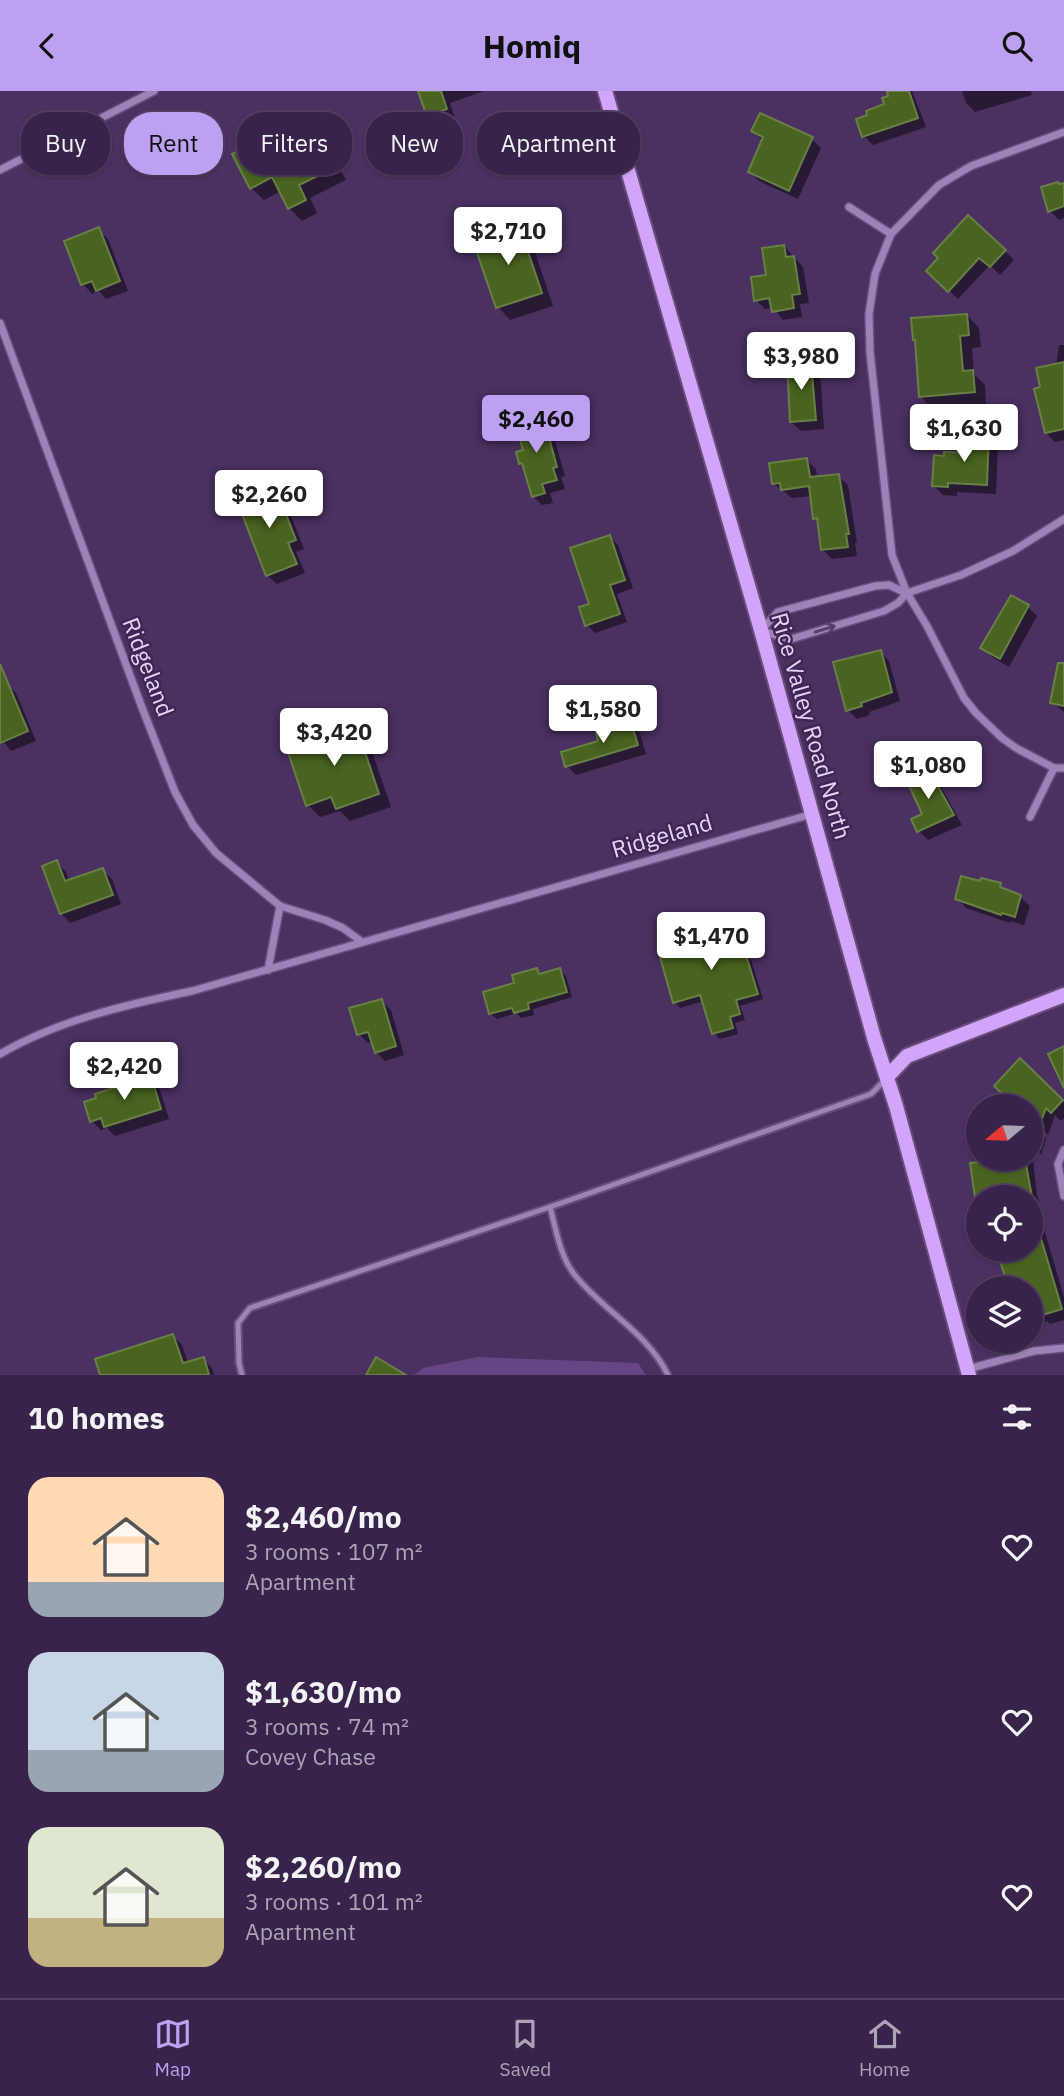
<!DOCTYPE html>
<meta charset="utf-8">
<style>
body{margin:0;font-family:"IBM Plex Sans",sans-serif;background:#3f2c51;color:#f1f3f6;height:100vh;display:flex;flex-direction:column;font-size:26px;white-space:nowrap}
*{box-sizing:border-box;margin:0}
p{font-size:23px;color:#aba4b5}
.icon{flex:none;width:38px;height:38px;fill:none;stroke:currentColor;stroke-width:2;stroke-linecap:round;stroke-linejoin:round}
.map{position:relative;height:1284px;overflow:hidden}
.drawer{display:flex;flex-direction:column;background:#38244a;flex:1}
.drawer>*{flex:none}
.guide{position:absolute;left:21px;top:21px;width:700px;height:63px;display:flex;gap:14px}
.needle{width:46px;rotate:251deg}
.controls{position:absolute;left:966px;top:1003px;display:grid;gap:14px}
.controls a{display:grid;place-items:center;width:77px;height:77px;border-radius:50%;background:#38244a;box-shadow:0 2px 5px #0004,0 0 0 2px #524162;font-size:35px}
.price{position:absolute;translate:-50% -60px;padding:0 16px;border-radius:7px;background:#fff;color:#222;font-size:23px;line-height:46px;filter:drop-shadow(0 2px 4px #0008)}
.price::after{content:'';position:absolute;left:50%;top:42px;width:21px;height:16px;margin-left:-10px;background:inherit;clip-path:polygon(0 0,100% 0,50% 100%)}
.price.current{background:#bca0f2;color:#111}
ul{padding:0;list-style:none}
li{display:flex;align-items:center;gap:21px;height:175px;padding:0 28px}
li span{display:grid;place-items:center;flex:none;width:196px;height:140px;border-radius:21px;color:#555}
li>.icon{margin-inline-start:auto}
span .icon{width:84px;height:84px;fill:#fffc;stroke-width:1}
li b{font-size:30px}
h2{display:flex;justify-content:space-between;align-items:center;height:84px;padding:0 28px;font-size:30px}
.pill{padding:0 24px;border-radius:28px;background:#38244a;box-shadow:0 2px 5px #0004,0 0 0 2px #524162;font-size:24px;line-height:63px}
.pill.current{background:#bca0f2;color:#111}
header{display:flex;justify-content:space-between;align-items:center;height:91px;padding:0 28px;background:#bca0f2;color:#111;font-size:32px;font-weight:800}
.tabs{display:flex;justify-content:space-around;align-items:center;height:98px;border-top:2px solid #524162;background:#38244a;font-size:19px;color:#aba4b5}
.tabs a{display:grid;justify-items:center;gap:4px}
.tabs .current{color:#bca0f2}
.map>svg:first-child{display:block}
.green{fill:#674585}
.shadow{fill:#0007}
.building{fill:#4a6320;stroke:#688046;stroke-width:2}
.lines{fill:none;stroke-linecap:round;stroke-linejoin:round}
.lane-casing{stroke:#674e7c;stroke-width:9}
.street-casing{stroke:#674e7c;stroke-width:10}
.secondary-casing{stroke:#674e7c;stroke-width:18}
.lane{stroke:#9c82b6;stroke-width:5}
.street{stroke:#9c82b6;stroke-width:7}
.secondary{stroke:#d1a6fa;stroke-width:14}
.oneway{stroke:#573d6e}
.labels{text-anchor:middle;stroke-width:5;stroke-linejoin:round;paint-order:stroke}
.street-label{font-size:23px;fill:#e4d6f4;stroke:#402656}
</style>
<header><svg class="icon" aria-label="back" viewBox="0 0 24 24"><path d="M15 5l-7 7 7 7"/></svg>Homiq<svg class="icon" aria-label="search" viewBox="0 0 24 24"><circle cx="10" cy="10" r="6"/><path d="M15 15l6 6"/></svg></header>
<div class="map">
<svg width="1064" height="1284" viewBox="0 0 1064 1284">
<rect width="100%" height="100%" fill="#4b3062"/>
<path class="green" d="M478,1266L638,1272L646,1284H414L423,1277Z"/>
<g class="shadow">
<path d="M420,0H484L450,12L455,28L438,34L428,25Z"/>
<path d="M888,0H912L926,36L873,54L864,45L886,14L890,6Z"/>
<path d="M962,0H1031L1032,4L975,21L966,12Z"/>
<path d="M315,40L327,52L346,89L310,107L317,122L302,130L289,117L281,100L264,109L251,97V55L262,66Z"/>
<path d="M753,40L812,48L821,57L798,108L759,90L750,81L763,50Z"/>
<path d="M1064,91V127L1059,129L1050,120L1043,98Z"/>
<path d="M518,136L531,149L553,215L510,229L498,216Z"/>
<path d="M98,138L108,148L128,200L106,208L99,200L92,203L83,193L66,151Z"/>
<path d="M784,155L803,176L809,212L800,213L802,226L783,229L773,217L765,218L756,209Z"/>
<path d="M1005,160L1014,169L1000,184L990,174L958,208L929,180Z"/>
<path d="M967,224L979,237L981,256L972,257L974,283L985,294L986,313L933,318L920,305Z"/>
<path d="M1059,254H1064V349L1055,351L1046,342Z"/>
<path d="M811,272L820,281L824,338L801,340L791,331Z"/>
<path d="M538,327L548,336L550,345L555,350L565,385L561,386L565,398L550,402L553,412L542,414L533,405L525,377L521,372Z"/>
<path d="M989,341L998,351L996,403L957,401V405L943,404L934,395L946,367L972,364Z"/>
<path d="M807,369L816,378L817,387L838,385L848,394L857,452H855L857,465L832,468L822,458L812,405L792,407L773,392Z"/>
<path d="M275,397L284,407L304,458L296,461L305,482L277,493L267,484Z"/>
<path d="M610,446L618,454L633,497L617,503L627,531L595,542L587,534Z"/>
<path d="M1027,515L1037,525L1009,576L992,566L983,557Z"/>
<path d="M880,561L889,570L900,610L869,621L870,624L857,628L848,619Z"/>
<path d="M7,593L16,602L36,650L11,660L0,646V596Z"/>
<path d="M1064,593V621L1052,611Z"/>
<path d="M354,633L367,646L391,716L350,730L340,720L320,726L308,714L312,655Z"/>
<path d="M630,633L640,642L646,663L576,684L567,675Z"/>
<path d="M928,679L937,688L962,734L928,749L919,740L913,729L924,724Z"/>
<path d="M57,771L66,781L69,791L102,779L112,788L121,813L70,832L61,822Z"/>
<path d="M1000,794L1007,801L1020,806L1030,815L1024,834L1011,830L1010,832L966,817L957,807Z"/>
<path d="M735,830L741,836L763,908L740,915L745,929L735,932L738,943L720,948L714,942L704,910L680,917L675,911L682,861Z"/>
<path d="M536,878L542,884L560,879L566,885L572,906L533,918L534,924L521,927L517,922L497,928L491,923L517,893Z"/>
<path d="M382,910L391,919L404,964L385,970L376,961L373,951L368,952L359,943Z"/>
<path d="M1020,970L1064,1012V1027L1061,1030L1055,1024L1048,1044L1031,1028V1015H1017Z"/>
<path d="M150,987L159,996L169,1028L115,1045L107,1037L101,1039L92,1030Z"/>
<path d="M978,1029V1058L970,1050Z"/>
<path d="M1031,1036L1038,1039L1046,1048L1041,1063L1032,1060L1037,1104L1045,1130L1042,1131L1064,1206V1229L1050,1233L1047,1230L1031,1235V1197H1010L998,1158H1031V1106H979L1008,1070L1001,1068H1031Z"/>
<path d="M173,1245L182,1254L188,1272L203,1268L212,1277L214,1284H101L97,1269Z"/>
</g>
<g class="building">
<path d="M418,0H441L447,18L427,26Z"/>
<path d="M887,0H909L918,27L862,46L856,28L867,24L866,20L884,13L882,7L888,5Z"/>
<path d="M760,22L813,46L789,100L748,81L763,46L751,40Z"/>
<path d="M315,38L334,77L299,94L306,109L288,118L272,86L250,98L232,63L252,53L258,66Z"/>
<path d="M1058,91L1059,93L1064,92V115L1048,121L1041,96Z"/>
<path d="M968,124L1006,159L990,176L979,167L948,201L926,180L938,167L933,162Z"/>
<path d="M519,134L542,202L496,217L473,150Z"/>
<path d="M99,136L120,190L96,200L92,190L81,194L64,150Z"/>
<path d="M784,154L786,166L794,165L800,203L792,204L794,217L772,221L769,207L754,210L751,186L766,184L762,157Z"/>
<path d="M967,223L969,244L960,245L963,280L973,279L975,301L919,306L915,249H913L911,227Z"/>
<path d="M811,270L816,329L790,331L787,272Z"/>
<path d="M1064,271V338L1045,342L1034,298L1040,296L1036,277Z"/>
<path d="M539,325L543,340L547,339L557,376L553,377L557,389L542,393L545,402L532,406L522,372L519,373L516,361L523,359L515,332Z"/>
<path d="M971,339L989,340L987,394L948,392V396L932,395L934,364L944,365V361L971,362Z"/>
<path d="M807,367L810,386L839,383L849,443H846L848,456L821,459L817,427L813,428L809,395L781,399L780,392L772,393L769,372Z"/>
<path d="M275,395L296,449L288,452L297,473L266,485L237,410Z"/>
<path d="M610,444L625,489L610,494L620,523L585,535L579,516L589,513L570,457Z"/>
<path d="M1011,504L1029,514L1000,568L980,557Z"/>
<path d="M881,559L892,601L861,612L862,615L846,620L833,571Z"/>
<path d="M1058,572H1064V615L1050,612Z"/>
<path d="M0,573L28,640L0,652Z"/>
<path d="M355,631L379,703L336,718L331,706L306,715L288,661L310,654L308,647Z"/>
<path d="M631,631L638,654L565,676L561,661L598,650L596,642Z"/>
<path d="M928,677L954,724L917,741L911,728L922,723L906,688Z"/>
<path d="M57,769L65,790L103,777L113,804L60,823L42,775Z"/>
<path d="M961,785L980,790L981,787L1001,792L1000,796L1021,804L1015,826L1002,822L1001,824L955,808Z"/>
<path d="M735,828L758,903L736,909L740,923L730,926L733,937L712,943L700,904L673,912L660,866L680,860L676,846Z"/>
<path d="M537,877L539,883L560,877L567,901L528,912L529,918L514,922L512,917L489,923L483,901L514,892L512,884Z"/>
<path d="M382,908L396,955L375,962L368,941L357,944L349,917Z"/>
<path d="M1064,955V997L1048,963Z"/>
<path d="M1020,967L1063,1009L1051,1022L1046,1017L1032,1054L1031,1015H1015L994,995Z"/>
<path d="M151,985L161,1018L104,1036L101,1027L90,1031L84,1011L96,1007L95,1003Z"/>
<path d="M1014,1068H1025L1032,1106H975L970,1072Z"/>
<path d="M1034,1124L1062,1218L1039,1225L1037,1219L1031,1221V1197H1009L997,1161L1031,1158V1125Z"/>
<path d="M173,1243L183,1272L204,1266L209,1284H100L95,1268Z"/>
<path d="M376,1266L406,1284H366Z"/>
</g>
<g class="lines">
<defs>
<g id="lane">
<path d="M550,1116C556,1138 560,1165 574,1183C602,1219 648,1242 668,1284"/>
<path d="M242,1284L239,1272L238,1232L250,1217L550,1116L871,1003L885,989"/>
</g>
<g id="street">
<path d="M1064,41L971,75L939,94L891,143L875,183L869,223L870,261L892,464L907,502L927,535L964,607L976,622L1002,647L1016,657L1054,677H1064"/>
<path d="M0,79L154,0"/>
<path d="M849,116L891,143"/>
<path d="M0,232L141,614L175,701L193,734L216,762L280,815L325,829L343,837L362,851"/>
<path d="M906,502L889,494L875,495L778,521L761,539L788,549L884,520L898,512L907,502L961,484L1013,460L1064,428"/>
<path d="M1030,726L1054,677"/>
<path d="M268,879L280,815"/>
<path d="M0,963C59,929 125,914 192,900L812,723"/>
<path d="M1064,1059L1058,1073L1064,1105"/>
<path d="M968,1278L1034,1260L1064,1257"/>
</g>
<g id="secondary">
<path d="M605,0L761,539L874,947L896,1015L969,1284"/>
<path d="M887,986L907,965L1064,904"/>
</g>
</defs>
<use href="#lane" class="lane-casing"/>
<use href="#street" class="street-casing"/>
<use href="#secondary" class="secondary-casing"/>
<use href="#lane" class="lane"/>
<use href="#street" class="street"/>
<use href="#secondary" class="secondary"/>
</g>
<defs><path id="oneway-shaft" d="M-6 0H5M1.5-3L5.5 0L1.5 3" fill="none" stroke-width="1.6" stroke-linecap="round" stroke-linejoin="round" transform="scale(1.75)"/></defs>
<use class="oneway" href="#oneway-shaft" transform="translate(825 538) rotate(-17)"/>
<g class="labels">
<g class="street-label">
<text transform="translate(148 576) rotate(69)" y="8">Ridgeland</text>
<text transform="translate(811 635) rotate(74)" y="8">Rice Valley Road North</text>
<text transform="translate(662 745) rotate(-16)" y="8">Ridgeland</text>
</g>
</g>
</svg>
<div class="controls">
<a><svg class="needle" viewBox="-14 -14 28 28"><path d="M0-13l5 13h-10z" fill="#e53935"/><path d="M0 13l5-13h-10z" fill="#aba4b5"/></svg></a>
<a><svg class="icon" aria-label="locate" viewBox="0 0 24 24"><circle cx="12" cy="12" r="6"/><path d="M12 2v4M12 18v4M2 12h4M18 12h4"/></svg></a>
<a><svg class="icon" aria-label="layers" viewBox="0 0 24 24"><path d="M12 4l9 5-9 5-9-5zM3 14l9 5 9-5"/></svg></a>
</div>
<b class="price" style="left:508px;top:176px">$2,710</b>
<b class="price" style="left:801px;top:301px">$3,980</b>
<b class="price current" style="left:536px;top:364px">$2,460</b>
<b class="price" style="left:964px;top:373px">$1,630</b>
<b class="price" style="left:269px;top:439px">$2,260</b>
<b class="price" style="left:603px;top:654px">$1,580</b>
<b class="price" style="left:334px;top:677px">$3,420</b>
<b class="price" style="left:928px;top:710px">$1,080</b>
<b class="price" style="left:711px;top:881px">$1,470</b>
<b class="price" style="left:124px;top:1011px">$2,420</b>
<div class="guide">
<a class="pill">Buy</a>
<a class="pill current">Rent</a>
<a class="pill">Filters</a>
<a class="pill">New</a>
<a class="pill">Apartment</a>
</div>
</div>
<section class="drawer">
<h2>10 homes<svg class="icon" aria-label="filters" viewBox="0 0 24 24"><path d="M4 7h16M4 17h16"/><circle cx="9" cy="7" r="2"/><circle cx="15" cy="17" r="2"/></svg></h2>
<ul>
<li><span style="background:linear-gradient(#ffd9b3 75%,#9aa5b1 0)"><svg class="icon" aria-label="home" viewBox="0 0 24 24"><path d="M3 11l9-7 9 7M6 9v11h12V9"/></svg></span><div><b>$2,460/mo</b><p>3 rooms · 107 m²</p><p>Apartment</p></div><svg class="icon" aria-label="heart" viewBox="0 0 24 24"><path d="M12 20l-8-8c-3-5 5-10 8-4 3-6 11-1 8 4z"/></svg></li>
<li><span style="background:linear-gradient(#c9d6e8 70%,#9aa5b1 0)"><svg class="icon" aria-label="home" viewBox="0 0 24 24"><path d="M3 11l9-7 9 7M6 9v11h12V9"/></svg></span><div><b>$1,630/mo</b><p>3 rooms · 74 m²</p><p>Covey Chase</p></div><svg class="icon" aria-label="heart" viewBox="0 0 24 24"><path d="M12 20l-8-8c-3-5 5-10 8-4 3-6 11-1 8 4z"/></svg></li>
<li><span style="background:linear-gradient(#dfe7d0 65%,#c2b280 0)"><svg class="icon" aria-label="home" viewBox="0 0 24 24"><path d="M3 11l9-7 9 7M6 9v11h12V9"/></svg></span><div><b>$2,260/mo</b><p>3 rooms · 101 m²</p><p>Apartment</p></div><svg class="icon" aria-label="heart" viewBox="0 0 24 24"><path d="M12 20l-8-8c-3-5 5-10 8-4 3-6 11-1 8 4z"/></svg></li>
</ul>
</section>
<nav class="tabs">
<a class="current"><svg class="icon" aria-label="map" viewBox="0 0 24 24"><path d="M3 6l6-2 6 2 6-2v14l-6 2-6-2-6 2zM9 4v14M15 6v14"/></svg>Map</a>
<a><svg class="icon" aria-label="saved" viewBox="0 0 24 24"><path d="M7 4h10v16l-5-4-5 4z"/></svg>Saved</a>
<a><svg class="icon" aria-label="home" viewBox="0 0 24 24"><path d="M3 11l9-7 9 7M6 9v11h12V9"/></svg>Home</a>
</nav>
